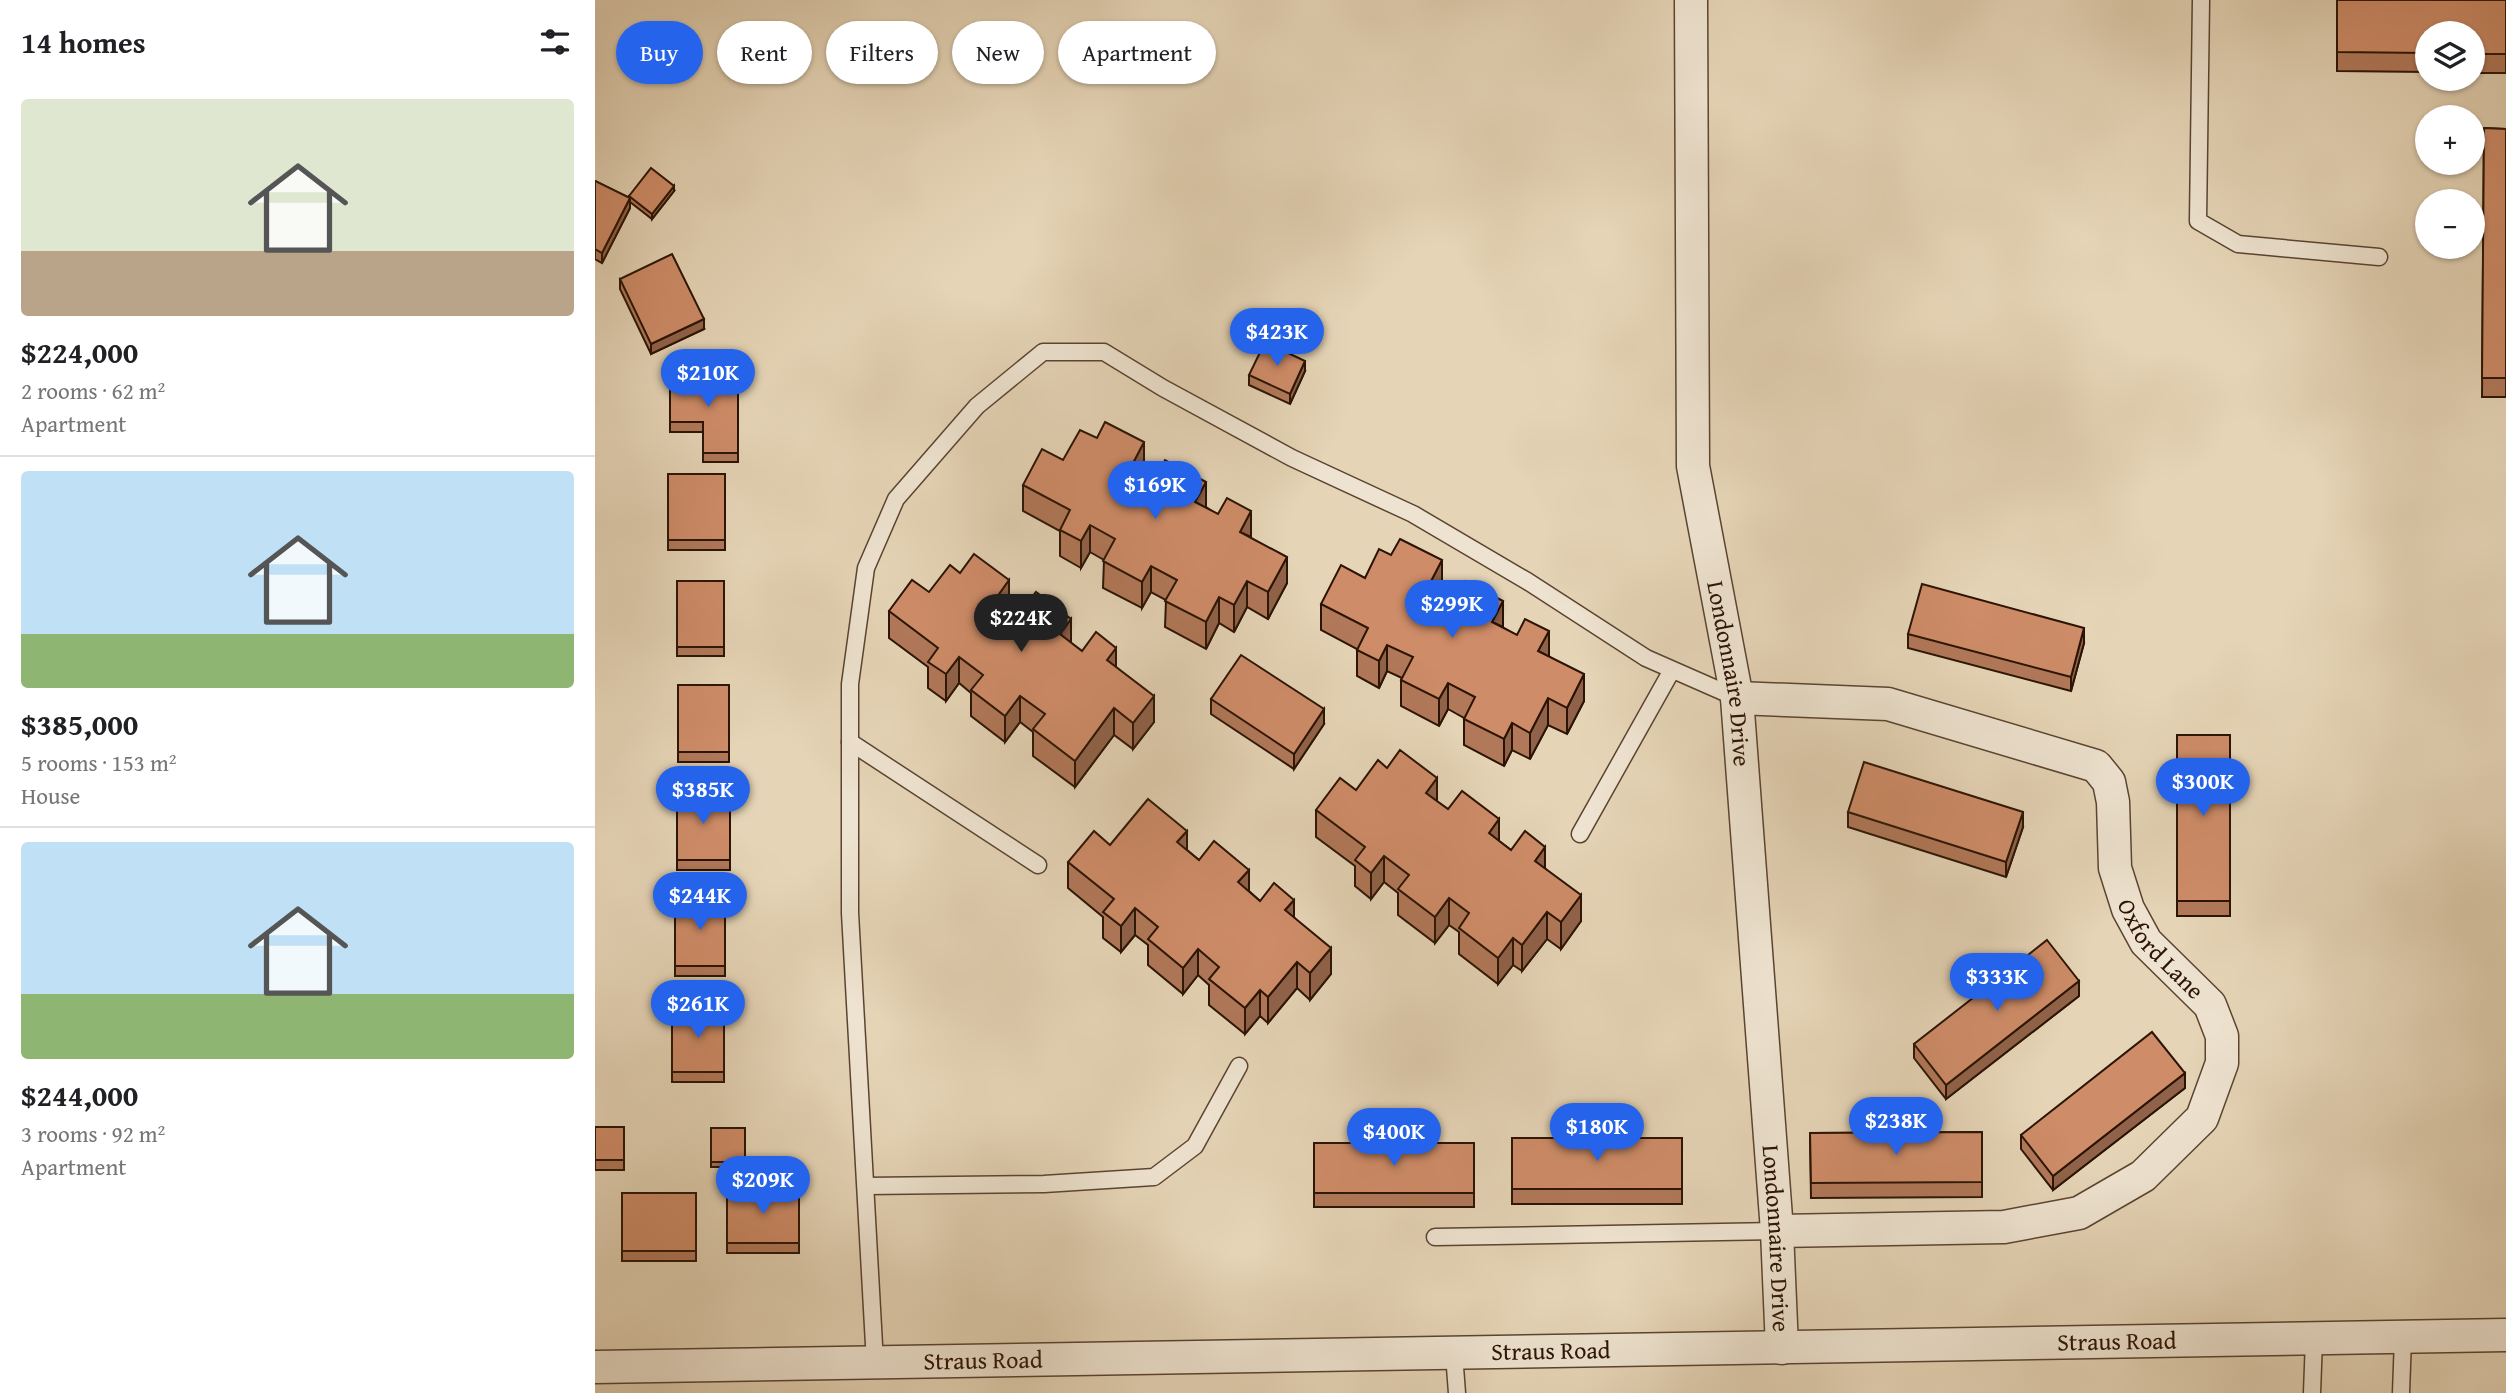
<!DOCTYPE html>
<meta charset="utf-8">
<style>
body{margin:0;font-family:"Gentium Book Plus",serif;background:#f2f2f2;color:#202124;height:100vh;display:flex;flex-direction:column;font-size:26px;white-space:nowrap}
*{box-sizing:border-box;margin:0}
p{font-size:23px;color:#757577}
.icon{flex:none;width:38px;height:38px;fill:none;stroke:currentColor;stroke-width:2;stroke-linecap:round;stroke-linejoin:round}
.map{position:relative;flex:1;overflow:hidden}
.drawer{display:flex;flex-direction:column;background:#fff;width:595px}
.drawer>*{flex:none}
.top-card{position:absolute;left:21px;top:21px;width:665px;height:63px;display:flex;gap:14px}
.buttons{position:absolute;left:1820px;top:21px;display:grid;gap:14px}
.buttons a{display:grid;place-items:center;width:70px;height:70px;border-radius:50%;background:#fff;box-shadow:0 2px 5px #0004;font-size:35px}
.price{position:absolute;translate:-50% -60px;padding:0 16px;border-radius:24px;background:#2563eb;color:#fff;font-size:23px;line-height:46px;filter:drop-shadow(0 2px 4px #0008)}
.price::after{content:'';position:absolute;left:50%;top:42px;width:21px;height:16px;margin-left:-10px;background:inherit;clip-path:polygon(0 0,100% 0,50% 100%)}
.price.selected{background:#222;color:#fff}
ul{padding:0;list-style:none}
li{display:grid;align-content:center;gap:14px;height:371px;padding:0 21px}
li+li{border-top:2px solid #e0e0e0}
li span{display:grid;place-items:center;height:217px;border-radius:7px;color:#555}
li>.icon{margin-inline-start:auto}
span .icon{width:126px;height:126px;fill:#fffc;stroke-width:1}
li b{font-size:30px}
h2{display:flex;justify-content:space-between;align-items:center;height:84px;padding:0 21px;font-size:30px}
.pill{padding:0 24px;border-radius:32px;background:#fff;box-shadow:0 2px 5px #0004;font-size:24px;line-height:63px}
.pill.selected{background:#2563eb;color:#fff}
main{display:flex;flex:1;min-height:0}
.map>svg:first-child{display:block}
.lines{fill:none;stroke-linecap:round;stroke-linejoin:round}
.service-casing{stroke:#5a4431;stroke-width:19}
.minor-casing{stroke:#5a4431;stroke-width:35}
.service{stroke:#eee3d0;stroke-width:16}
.minor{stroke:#eee3d0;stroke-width:32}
.wall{fill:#b17859;stroke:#2b1405;stroke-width:2}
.shaded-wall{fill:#906249;stroke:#2b1405;stroke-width:2}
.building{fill:#ce8c68;stroke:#2b1405;stroke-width:2}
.labels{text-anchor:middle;stroke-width:7;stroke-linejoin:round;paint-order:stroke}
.street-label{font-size:24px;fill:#2b1405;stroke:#eee3d0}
</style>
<main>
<section class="drawer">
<h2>14 homes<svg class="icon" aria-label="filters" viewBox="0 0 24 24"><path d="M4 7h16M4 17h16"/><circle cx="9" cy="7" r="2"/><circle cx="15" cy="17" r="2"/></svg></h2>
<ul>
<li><span style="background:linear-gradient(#dfe7d0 70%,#b9a48a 0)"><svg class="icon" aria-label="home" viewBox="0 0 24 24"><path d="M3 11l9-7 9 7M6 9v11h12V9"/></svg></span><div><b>$224,000</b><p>2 rooms · 62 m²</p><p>Apartment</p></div></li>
<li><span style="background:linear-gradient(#bfe0f5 75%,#8fb573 0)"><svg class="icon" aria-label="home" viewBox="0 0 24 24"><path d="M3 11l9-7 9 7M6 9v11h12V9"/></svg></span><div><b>$385,000</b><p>5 rooms · 153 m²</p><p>House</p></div></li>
<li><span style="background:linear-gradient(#bfe0f5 70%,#8fb573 0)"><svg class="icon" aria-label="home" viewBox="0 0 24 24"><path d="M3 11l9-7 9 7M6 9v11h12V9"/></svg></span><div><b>$244,000</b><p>3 rooms · 92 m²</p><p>Apartment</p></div></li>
</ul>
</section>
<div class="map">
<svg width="1911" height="1393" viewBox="0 0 1911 1393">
<rect width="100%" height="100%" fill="#e5d4b6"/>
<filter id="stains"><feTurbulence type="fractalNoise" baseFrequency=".00286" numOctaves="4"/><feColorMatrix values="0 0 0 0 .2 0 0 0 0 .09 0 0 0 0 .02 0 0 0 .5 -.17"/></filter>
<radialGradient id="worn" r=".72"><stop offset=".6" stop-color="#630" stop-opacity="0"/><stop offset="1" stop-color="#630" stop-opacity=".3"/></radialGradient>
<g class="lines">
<defs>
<g id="service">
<path d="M1606,0L1603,221L1643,244L1784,257"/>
<path d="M255,742L443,865"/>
<path d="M985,834L1077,670"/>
<path d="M271,1186L449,1184L559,1177L600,1146L644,1066"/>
<path d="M840,1237L1182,1231"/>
<path d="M859,1354L862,1393"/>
<path d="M280,1363L255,913V684L271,568L301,499L382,406L448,352H509L568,388L697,458L818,514L932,581L1051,658L1142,698"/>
<path d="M1717,1393L1719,1339"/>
<path d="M1806,1393L1808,1338"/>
</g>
<g id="minor">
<path id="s1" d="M1096,0L1098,466L1142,698L1182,1231L1187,1348"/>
<path id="s2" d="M1142,698L1293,704L1501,766L1514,782L1518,802L1520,868L1533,909L1551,942L1615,1005L1627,1036V1063L1607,1118L1548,1176L1484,1213L1409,1227L1182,1231"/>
<path id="s3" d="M0,1367L1911,1335"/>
</g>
</defs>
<use href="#service" class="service-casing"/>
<use href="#minor" class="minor-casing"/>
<use href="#service" class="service"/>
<use href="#minor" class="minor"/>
</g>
<g class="wall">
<path d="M1742,0H1911V73H1878V33H1832V72L1742,71Z"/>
<path d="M1889,128L1911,129V397H1887Z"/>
<path d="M0,181L34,198V196L79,191L57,219L35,202V208L7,263L0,259Z"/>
<path d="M25,279L109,329L56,354L25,289Z"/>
<path d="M710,371L695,404L654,385V375Z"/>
<path d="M75,377H143V462H108V432H75Z"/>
<path d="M468,460L548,469L611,507L656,538L692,583L673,619L652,607L639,632L624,623L611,649L570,627L571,600L556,592L547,608L508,588L509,560L495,552L486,568L465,556V531L428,511V485Z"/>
<rect x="73" y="474" width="57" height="76"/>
<path d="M365,573L414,602L426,611L476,643L487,651L521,667L559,722L538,749L519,735L480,787L438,756V732L425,722L410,742L376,716V693L364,683L351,701L333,688V667L294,638V611L334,592Z"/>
<path d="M770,578L847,587L846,589L954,656L989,701L972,734L953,725L935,759L917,750L909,766L869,745V718L853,709L844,726L806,706V680L807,678L792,671L784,688L762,676V649L726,630V604Z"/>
<rect x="82" y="581" width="47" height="75"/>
<path d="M1313,634L1489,643L1476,691L1313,648Z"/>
<rect x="83" y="685" width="51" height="77"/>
<path d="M616,699L729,724L699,769L616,714Z"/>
<rect x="1582" y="735" width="53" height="181"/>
<path d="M792,768L853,809L904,841L916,850L950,868L986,921L966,949L952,939L927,971L918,965L903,984L864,954V932L854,925L840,943L803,915V893L789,882L776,899L760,886V866L721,837V810L761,790Z"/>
<rect x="82" y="792" width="53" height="78"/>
<path d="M1253,812L1428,827L1411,877L1253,827Z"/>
<path d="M515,845L592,850L604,860L654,891L665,901L699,917L736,974L715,1000L702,988L673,1023L665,1016L650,1034L614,1005V985L603,975L588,994L553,965V945L540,935L526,952L508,938V917L473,888V862Z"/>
<rect x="80" y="899" width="50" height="77"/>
<path d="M1484,996L1351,1099L1319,1058V1044Z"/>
<rect x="77" y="1007" width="52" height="75"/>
<path d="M1590,1088L1458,1190L1426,1149V1135Z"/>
<rect x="0" y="1127" width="29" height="43"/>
<rect x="116" y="1128" width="34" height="39"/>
<path d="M1387,1132V1197L1216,1198L1215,1133Z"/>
<rect x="917" y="1138" width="170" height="66"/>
<rect x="719" y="1143" width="160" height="64"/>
<rect x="132" y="1189" width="72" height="64"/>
<rect x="27" y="1193" width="74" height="68"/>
</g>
<g class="shaded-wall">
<path d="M79,186V191L57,219V214Z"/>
<path d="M35,198V208L7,263V253Z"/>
<path d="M109,319V329L56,354V344Z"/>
<path d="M710,361V371L695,404V394Z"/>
<path d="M549,442V469L538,463Z"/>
<path d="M611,482V508L600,502Z"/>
<path d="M656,511V537L645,532Z"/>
<path d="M495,525V552L486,568V541Z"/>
<path d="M692,557V583L673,619V592Z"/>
<path d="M847,560V587L835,609V583Z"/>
<path d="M556,566V592L547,608V582Z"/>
<path d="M414,580V607L404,594Z"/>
<path d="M652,581V607L639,632V605Z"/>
<path d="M624,597V623L611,649V622Z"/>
<path d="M908,601V627L897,622Z"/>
<path d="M476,619V645L465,634Z"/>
<path d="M1489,628V643L1476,691V677Z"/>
<path d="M954,631V657L943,651Z"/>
<path d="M792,645V671L784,688V661Z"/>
<path d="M521,648V674L512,660Z"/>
<path d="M364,657V683L351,701V674Z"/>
<path d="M989,674V701L972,734V708Z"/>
<path d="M853,683V709L844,726V699Z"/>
<path d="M425,696V722L410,742V716Z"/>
<path d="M559,696V722L538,749V723Z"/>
<path d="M953,698V725L935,759V733Z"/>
<path d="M519,708V735L480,787V761Z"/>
<path d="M729,709V724L699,769V754Z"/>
<path d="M917,723V750L909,766V739Z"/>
<path d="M842,778V804L831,793Z"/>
<path d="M1428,812V827L1411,877V862Z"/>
<path d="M904,819V845L894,833Z"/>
<path d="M592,831V857L582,842Z"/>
<path d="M950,847V873L940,861Z"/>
<path d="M789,856V882L776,899V873Z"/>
<path d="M654,870V896L643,882Z"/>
<path d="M986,895V921L966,949V922Z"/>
<path d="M854,898V925L840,943V917Z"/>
<path d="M699,900V926L690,910Z"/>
<path d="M540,908V935L526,952V926Z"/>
<path d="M952,912V939L927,971V945Z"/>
<path d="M918,938V965L903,984V958Z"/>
<path d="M736,948V974L715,1000V973Z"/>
<path d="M603,949V975L588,994V968Z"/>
<path d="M702,962V988L673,1023V997Z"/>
<path d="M1484,981V996L1351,1099V1085Z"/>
<path d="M665,990V1016L650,1034V1008Z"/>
<path d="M1590,1073V1088L1458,1190V1176Z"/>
</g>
<g class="building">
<path d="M1742,0H1911V54H1878V33H1832V53L1742,52Z"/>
<path d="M1889,128L1911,129V378H1887Z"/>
<path d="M56,168L79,186L57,214L34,196Z"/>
<path d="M0,181L35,198L7,253L0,249Z"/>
<path d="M77,254L109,319L56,344L25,279Z"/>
<path d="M670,342L710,361L695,394L654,375Z"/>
<path d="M75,377H143V453H108V422H75Z"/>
<path d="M510,422L549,442L538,463L562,476L570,460L611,482L600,502L623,514L632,498L656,511L645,532L692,557L673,592L652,581L639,605L624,597L611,622L570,601L582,580L556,566L547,582L508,561L520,539L495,525L486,541L465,530L475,510L428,485L447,449L468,460L485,430L502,438Z"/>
<rect x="73" y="474" width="57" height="66"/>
<path d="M805,539L847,560L835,583L861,596L870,581L908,601L897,622L922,635L930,619L954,631L943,651L989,674L972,708L953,698L935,733L917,723L909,739L869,719L880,697L853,683L844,699L806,680L818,657L792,645L784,661L762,650L773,628L726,604L746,565L770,578L784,549L796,555Z"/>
<path d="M379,554L414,580L404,594L426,611L441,592L476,619L465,634L487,651L501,632L521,648L512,660L559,696L538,723L519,708L480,761L438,729L450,714L425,696L410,716L376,690L388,675L364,657L351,674L333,662L343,648L294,611L317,580L334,592L355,565L365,573Z"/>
<rect x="82" y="581" width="47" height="66"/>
<path d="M1327,584L1489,628L1476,677L1313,634Z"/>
<path d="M646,655L729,709L699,754L616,699Z"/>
<rect x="83" y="685" width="51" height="67"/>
<rect x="1582" y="735" width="53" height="166"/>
<path d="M805,750L842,778L831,793L853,809L867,791L904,819L894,833L916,850L930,831L950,847L940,861L986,895L966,922L952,912L927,945L918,938L903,958L864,928L874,913L854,898L840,917L803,889L814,875L789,856L776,873L760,860L770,847L721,810L745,778L761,790L783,760L792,768Z"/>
<path d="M1269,762L1428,812L1411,862L1253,812Z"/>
<rect x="82" y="792" width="53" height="68"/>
<path d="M553,799L592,831L582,842L604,860L619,841L654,870L643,882L665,901L679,883L699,900L690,910L736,948L715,973L702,962L673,997L665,990L650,1008L614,979L624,967L603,949L588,968L553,939L563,927L540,908L526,926L508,912L519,899L473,862L499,831L515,845Z"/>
<rect x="80" y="899" width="50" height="67"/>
<path d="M1452,940L1484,981L1351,1085L1319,1044Z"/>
<rect x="77" y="1007" width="52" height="65"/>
<path d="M1557,1032L1590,1073L1458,1176L1426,1135Z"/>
<rect x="0" y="1127" width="29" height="33"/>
<rect x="116" y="1128" width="34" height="34"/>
<path d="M1387,1132V1182L1216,1183L1215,1133Z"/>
<rect x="917" y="1138" width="170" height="51"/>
<rect x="719" y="1143" width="160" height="50"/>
<rect x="132" y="1189" width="72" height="54"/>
<rect x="27" y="1193" width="74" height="58"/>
</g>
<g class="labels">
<g class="street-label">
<text dy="8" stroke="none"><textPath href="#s1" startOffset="677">Londonnaire Drive</textPath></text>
<text dy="8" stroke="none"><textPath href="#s2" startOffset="570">Oxford Lane</textPath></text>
<text dy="8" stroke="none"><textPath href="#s1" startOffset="1244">Londonnaire Drive</textPath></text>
<text dy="8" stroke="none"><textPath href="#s3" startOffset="1522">Straus Road</textPath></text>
<text dy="8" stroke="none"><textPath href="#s3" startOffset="956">Straus Road</textPath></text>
<text dy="8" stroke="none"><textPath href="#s3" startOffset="388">Straus Road</textPath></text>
</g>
</g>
<rect width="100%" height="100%" filter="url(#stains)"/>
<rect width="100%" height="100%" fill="url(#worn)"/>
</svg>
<div class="buttons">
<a><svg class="icon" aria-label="layers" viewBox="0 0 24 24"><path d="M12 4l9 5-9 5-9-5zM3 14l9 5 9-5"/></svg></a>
<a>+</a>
<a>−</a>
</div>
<b class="price" style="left:682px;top:368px">$423K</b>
<b class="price" style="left:113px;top:409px">$210K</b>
<b class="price" style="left:560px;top:521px">$169K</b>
<b class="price" style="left:857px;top:640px">$299K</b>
<b class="price selected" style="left:426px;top:654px">$224K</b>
<b class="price" style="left:1608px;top:818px">$300K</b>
<b class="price" style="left:108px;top:826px">$385K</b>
<b class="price" style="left:105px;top:932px">$244K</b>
<b class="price" style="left:1402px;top:1013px">$333K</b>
<b class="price" style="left:103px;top:1040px">$261K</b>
<b class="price" style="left:1301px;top:1157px">$238K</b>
<b class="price" style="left:1002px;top:1163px">$180K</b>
<b class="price" style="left:799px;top:1168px">$400K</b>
<b class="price" style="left:168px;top:1216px">$209K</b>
<div class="top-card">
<a class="pill selected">Buy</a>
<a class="pill">Rent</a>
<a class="pill">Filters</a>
<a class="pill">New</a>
<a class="pill">Apartment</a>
</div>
</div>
</main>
